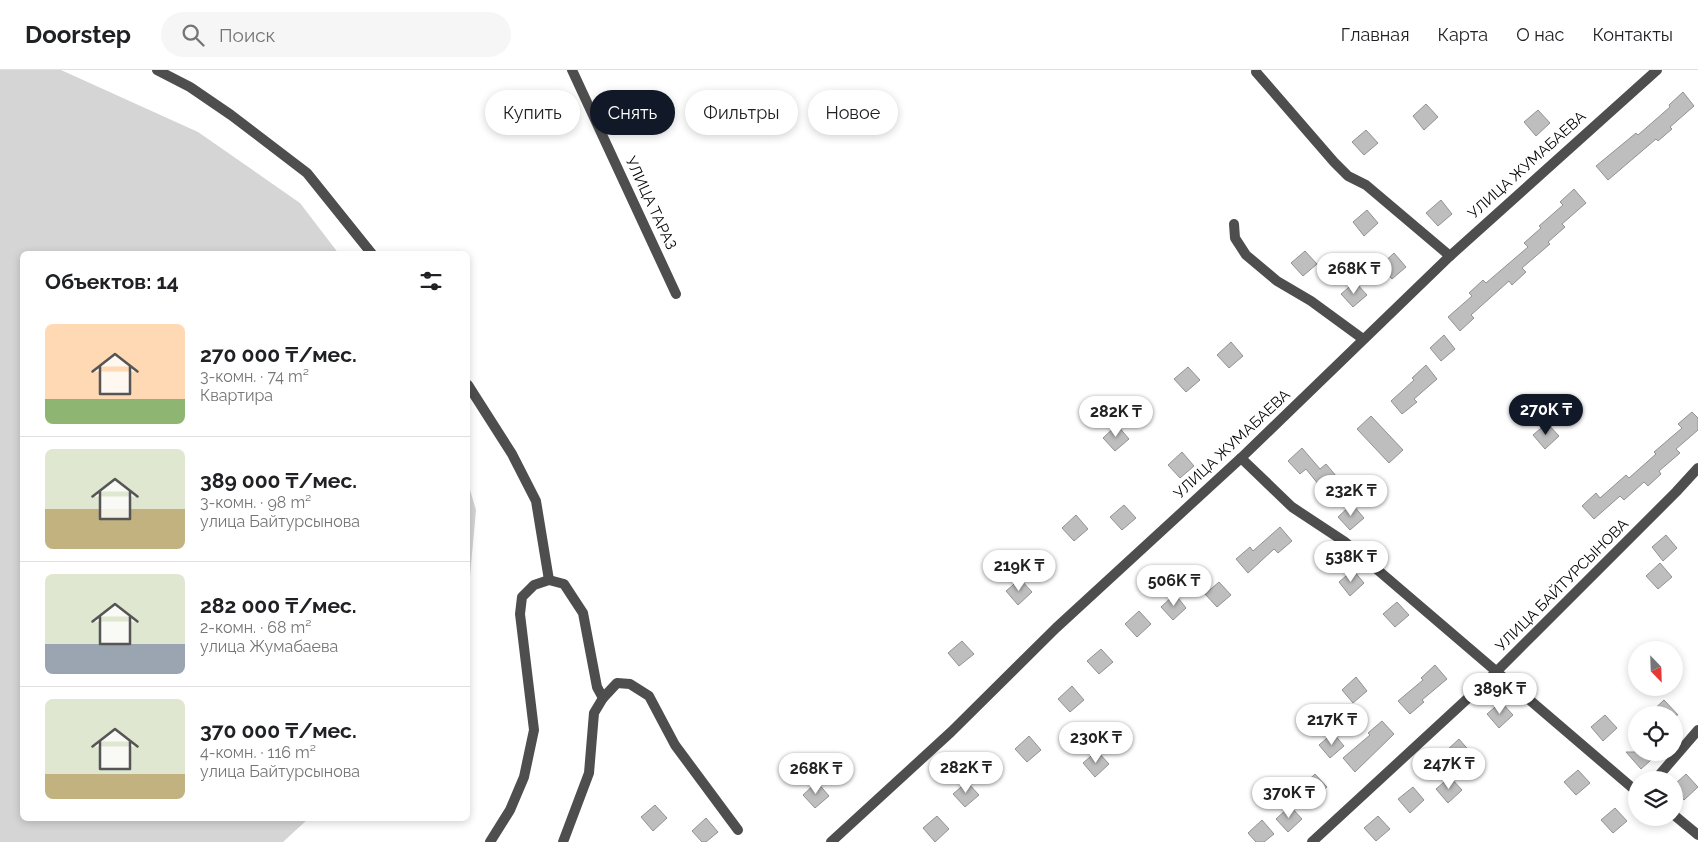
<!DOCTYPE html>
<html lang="ru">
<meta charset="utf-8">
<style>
body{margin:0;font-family:Raleway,sans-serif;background:#f6f6f6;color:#202124;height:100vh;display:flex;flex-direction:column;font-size:19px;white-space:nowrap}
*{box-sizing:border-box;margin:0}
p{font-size:16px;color:#757577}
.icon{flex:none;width:28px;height:28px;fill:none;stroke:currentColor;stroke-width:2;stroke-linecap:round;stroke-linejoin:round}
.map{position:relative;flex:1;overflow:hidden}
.details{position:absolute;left:20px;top:181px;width:450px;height:570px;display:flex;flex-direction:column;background:#fff;border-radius:8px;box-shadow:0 2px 8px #0003}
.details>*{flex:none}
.guide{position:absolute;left:485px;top:20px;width:475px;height:45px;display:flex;gap:10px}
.needle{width:32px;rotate:157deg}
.buttons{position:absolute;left:1628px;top:571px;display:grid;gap:10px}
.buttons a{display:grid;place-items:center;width:55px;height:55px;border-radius:50%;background:#fff;box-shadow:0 2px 8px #0003;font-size:25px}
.price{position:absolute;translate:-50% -42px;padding:0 11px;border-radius:18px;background:#fff;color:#222;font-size:16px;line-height:32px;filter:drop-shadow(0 1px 2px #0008)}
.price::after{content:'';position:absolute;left:50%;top:30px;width:15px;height:11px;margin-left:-8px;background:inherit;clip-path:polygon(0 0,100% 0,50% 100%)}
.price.active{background:#111827;color:#fff}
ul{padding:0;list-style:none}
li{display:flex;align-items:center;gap:15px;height:125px;padding:0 25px}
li+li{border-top:1px solid #e0e0e0}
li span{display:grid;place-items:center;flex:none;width:140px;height:100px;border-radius:8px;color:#555}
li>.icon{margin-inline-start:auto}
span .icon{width:60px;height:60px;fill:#fffc;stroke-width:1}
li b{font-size:21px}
h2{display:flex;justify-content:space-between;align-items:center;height:60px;padding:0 25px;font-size:21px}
.chip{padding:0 18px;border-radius:22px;background:#fff;box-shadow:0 2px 8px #0003;font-size:18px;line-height:45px}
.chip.active{background:#111827;color:#fff}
header{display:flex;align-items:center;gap:30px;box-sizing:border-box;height:70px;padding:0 25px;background:#fff;border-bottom:1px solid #e0e0e0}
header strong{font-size:24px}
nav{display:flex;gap:28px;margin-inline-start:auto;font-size:18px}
.search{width:350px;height:45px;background:#f6f6f6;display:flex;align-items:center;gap:12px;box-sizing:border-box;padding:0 18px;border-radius:28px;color:#757577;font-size:19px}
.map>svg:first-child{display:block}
.green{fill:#d5d5d5}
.building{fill:#bebebe;stroke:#929292}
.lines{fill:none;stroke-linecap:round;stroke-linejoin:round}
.minor{stroke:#4e4e4e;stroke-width:10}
.labels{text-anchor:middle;stroke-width:4;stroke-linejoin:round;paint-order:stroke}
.street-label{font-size:15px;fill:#000;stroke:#fff}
</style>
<header>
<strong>Doorstep</strong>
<div class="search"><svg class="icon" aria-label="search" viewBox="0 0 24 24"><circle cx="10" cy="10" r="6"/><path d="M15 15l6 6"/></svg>Поиск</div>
<nav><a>Главная</a><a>Карта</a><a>О нас</a><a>Контакты</a></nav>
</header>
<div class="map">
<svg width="1698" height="772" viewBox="0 0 1698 772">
<rect width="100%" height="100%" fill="#fff"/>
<g class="green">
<path d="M0,0H61L198,62L300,133L339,184H22V749H308L283,772H0Z"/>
<path d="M468,413L476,440L468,528Z"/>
</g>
<g class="building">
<path d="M1683,22L1694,36L1670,57L1672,59L1658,71L1656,69L1608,110L1596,96L1636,63L1638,65L1670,37L1669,35Z"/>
<path d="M1426,34L1438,47L1424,60L1413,46Z"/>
<path d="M1538,40L1550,53L1536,66L1524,52Z"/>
<path d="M1366,60L1378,73L1364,85L1352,72Z"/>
<path d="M1574,119L1586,133L1562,154L1565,157L1548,172L1550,174L1522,198L1526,202L1512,215L1509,211L1471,245L1474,248L1460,261L1448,247L1472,226L1469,223L1483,210L1486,213L1528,177L1524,173L1541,158L1539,156L1563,135L1560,132Z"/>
<path d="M1441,130L1452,144L1438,156L1426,143Z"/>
<path d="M1367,140L1378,153L1364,166L1353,152Z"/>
<path d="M1305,181L1317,194L1303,206L1291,193Z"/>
<path d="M1394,183L1406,197L1392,209L1380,196Z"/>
<path d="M1355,212L1367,225L1353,237L1341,224Z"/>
<path d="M1444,265L1455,279L1441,291L1430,278Z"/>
<path d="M1231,272L1243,286L1229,298L1217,285Z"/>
<path d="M1426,295L1437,309L1414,329L1417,332L1402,344L1391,331L1414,310L1412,308Z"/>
<path d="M1188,297L1200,310L1186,322L1174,309Z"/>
<path d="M1692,342L1698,348V360L1676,379L1680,383L1659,401L1661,404L1648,416L1644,412L1624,430L1620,426L1594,449L1582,436L1596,423L1600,428L1626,405L1629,408L1656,384L1654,382L1682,358L1678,354Z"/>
<path d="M1371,346L1403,380L1389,393L1357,359Z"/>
<path d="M1547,353L1559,366L1545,379L1533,365Z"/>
<path d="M1117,355L1129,369L1115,381L1103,368Z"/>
<path d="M1302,378L1320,399L1326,394L1337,407L1323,420L1306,399L1300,404L1288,391Z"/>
<path d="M1182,382L1194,396L1180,408L1168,395Z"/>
<path d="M1352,434L1364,448L1350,460L1338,447Z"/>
<path d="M1124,435L1136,448L1122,460L1110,447Z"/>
<path d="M1076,445L1088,459L1074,471L1062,458Z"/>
<path d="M1280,457L1292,471L1278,483L1274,479L1248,503L1236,489L1250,477L1253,481Z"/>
<path d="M1666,465L1677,478L1663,491L1652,477Z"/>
<path d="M1660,493L1672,507L1658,519L1646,506Z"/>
<path d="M1353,500L1364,513L1350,526L1339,512Z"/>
<path d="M1020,509L1032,522L1018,535L1006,521Z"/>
<path d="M1219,512L1231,525L1217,537L1205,524Z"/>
<path d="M1175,524L1186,538L1173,550L1161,537Z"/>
<path d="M1397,532L1409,545L1395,557L1383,544Z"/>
<path d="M1139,541L1151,554L1137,567L1125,554Z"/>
<path d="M962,571L974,584L959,596L948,583Z"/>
<path d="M1101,579L1113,592L1099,604L1087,591Z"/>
<path d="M1435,595L1447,609L1422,630L1424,632L1410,644L1398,631L1423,610L1421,608Z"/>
<path d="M1356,607L1367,621L1353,633L1342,620Z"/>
<path d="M1072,616L1084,630L1070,642L1058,629Z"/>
<path d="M1664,630L1678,645H1648Z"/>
<path d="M1501,632L1513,645L1499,658L1487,644Z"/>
<path d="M1605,645L1617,658L1603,671L1591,657Z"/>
<path d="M1382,651L1394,664L1355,702L1343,688L1370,665L1368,663Z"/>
<path d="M1333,663L1344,676L1330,688L1319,675Z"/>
<path d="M1029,666L1041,680L1027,692L1015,679Z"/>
<path d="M1459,669L1471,683L1457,695L1445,682Z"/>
<path d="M1097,681L1109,694L1095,707L1083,693Z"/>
<path d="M1626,682H1660L1641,699Z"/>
<path d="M1578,700L1590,713L1576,725L1564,712Z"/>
<path d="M1315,704L1327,717L1313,729L1302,716Z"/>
<path d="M1686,704L1698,717L1684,730L1674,718V715Z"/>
<path d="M1450,707L1462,720L1448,733L1436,719Z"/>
<path d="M817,712L829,726L815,738L803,725Z"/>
<path d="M967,712L979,725L965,737L953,724Z"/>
<path d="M1413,717L1424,730L1410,743L1398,729Z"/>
<path d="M655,735L667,748L653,761L641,747Z"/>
<path d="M1290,736L1302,749L1288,762L1276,749Z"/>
<path d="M1615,738L1627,751L1613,763L1601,750Z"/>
<path d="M937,746L949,759L935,772L923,758Z"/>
<path d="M1378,746L1390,759L1376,771L1364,758Z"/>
<path d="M706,748L718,762L706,772H702L692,761Z"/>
<path d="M1262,750L1274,764L1264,772H1256L1248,763Z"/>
</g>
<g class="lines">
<g class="minor">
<path d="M157,0L190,17L231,45L307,103L372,184"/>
<path d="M572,0L676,224"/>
<path d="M1256,2L1334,92L1348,106L1366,115L1450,186"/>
<path d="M1234,154L1235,168L1246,185L1277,211L1311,231L1363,269"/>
<path d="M468,315L512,384L536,431L549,510"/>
<path d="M1241,388L1292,437L1345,472L1636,721"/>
<path d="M1655,710L1698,660"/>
<path d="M1674,745L1698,765"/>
<path d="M490,772L510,740L524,707L534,660L520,544L522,527L534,515L549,510L564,514L583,543L597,617L603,628"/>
<path d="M563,772L589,703L594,643L603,628L617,613L630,614L649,626L675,675L738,760"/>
<path d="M831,772L951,662L1056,558L1241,388L1450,186L1657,0"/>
<path d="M1312,772L1491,607L1676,422L1698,398"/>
</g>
</g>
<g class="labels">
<g class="street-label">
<text transform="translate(1527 95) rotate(-42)" y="5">УЛИЦА ЖУМАБАЕВА</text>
<text transform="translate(651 133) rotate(65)" y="5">УЛИЦА ТАРАЗ</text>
<text transform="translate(1232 374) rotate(-43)" y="5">УЛИЦА ЖУМАБАЕВА</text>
<text transform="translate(1562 515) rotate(-45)" y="5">УЛИЦА БАЙТУРСЫНОВА</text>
</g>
</g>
</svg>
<div class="buttons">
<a><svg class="needle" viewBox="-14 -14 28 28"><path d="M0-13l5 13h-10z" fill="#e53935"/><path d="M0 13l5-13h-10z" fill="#757577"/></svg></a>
<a><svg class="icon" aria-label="locate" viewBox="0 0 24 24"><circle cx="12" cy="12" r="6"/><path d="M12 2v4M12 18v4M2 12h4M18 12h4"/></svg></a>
<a><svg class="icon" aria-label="layers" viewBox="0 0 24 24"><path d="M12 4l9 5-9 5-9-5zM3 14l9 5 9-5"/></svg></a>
</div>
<b class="price" style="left:1354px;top:225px">268K ₸</b>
<b class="price active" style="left:1546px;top:366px">270K ₸</b>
<b class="price" style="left:1116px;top:368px">282K ₸</b>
<b class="price" style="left:1351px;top:447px">232K ₸</b>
<b class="price" style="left:1351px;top:513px">538K ₸</b>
<b class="price" style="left:1019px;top:522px">219K ₸</b>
<b class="price" style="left:1174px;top:537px">506K ₸</b>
<b class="price" style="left:1500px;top:645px">389K ₸</b>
<b class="price" style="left:1332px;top:676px">217K ₸</b>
<b class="price" style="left:1096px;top:694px">230K ₸</b>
<b class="price" style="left:1449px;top:720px">247K ₸</b>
<b class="price" style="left:966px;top:724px">282K ₸</b>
<b class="price" style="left:816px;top:725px">268K ₸</b>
<b class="price" style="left:1289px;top:749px">370K ₸</b>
<div class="guide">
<a class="chip">Купить</a>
<a class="chip active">Снять</a>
<a class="chip">Фильтры</a>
<a class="chip">Новое</a>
</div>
<section class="details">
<h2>Объектов: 14<svg class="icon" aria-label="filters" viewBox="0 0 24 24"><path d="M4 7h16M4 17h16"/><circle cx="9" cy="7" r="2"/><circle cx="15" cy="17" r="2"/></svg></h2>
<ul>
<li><span style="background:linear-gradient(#ffd9b3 75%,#8fb573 0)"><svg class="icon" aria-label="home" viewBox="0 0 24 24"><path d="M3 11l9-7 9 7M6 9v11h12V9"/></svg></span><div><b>270 000 ₸/мес.</b><p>3-комн. · 74 m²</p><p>Квартира</p></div></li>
<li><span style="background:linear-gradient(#dfe7d0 60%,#c2b280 0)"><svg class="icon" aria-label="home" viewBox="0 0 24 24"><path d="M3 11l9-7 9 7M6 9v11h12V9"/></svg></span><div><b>389 000 ₸/мес.</b><p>3-комн. · 98 m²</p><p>улица Байтурсынова</p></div></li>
<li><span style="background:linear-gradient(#dfe7d0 70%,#9aa5b1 0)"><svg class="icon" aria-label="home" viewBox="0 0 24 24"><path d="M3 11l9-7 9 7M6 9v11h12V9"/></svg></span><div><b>282 000 ₸/мес.</b><p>2-комн. · 68 m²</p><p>улица Жумабаева</p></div></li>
<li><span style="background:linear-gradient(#dfe7d0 75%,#c2b280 0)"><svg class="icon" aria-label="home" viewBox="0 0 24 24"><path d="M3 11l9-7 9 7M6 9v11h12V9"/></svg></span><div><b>370 000 ₸/мес.</b><p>4-комн. · 116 m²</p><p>улица Байтурсынова</p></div></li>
</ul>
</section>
</div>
